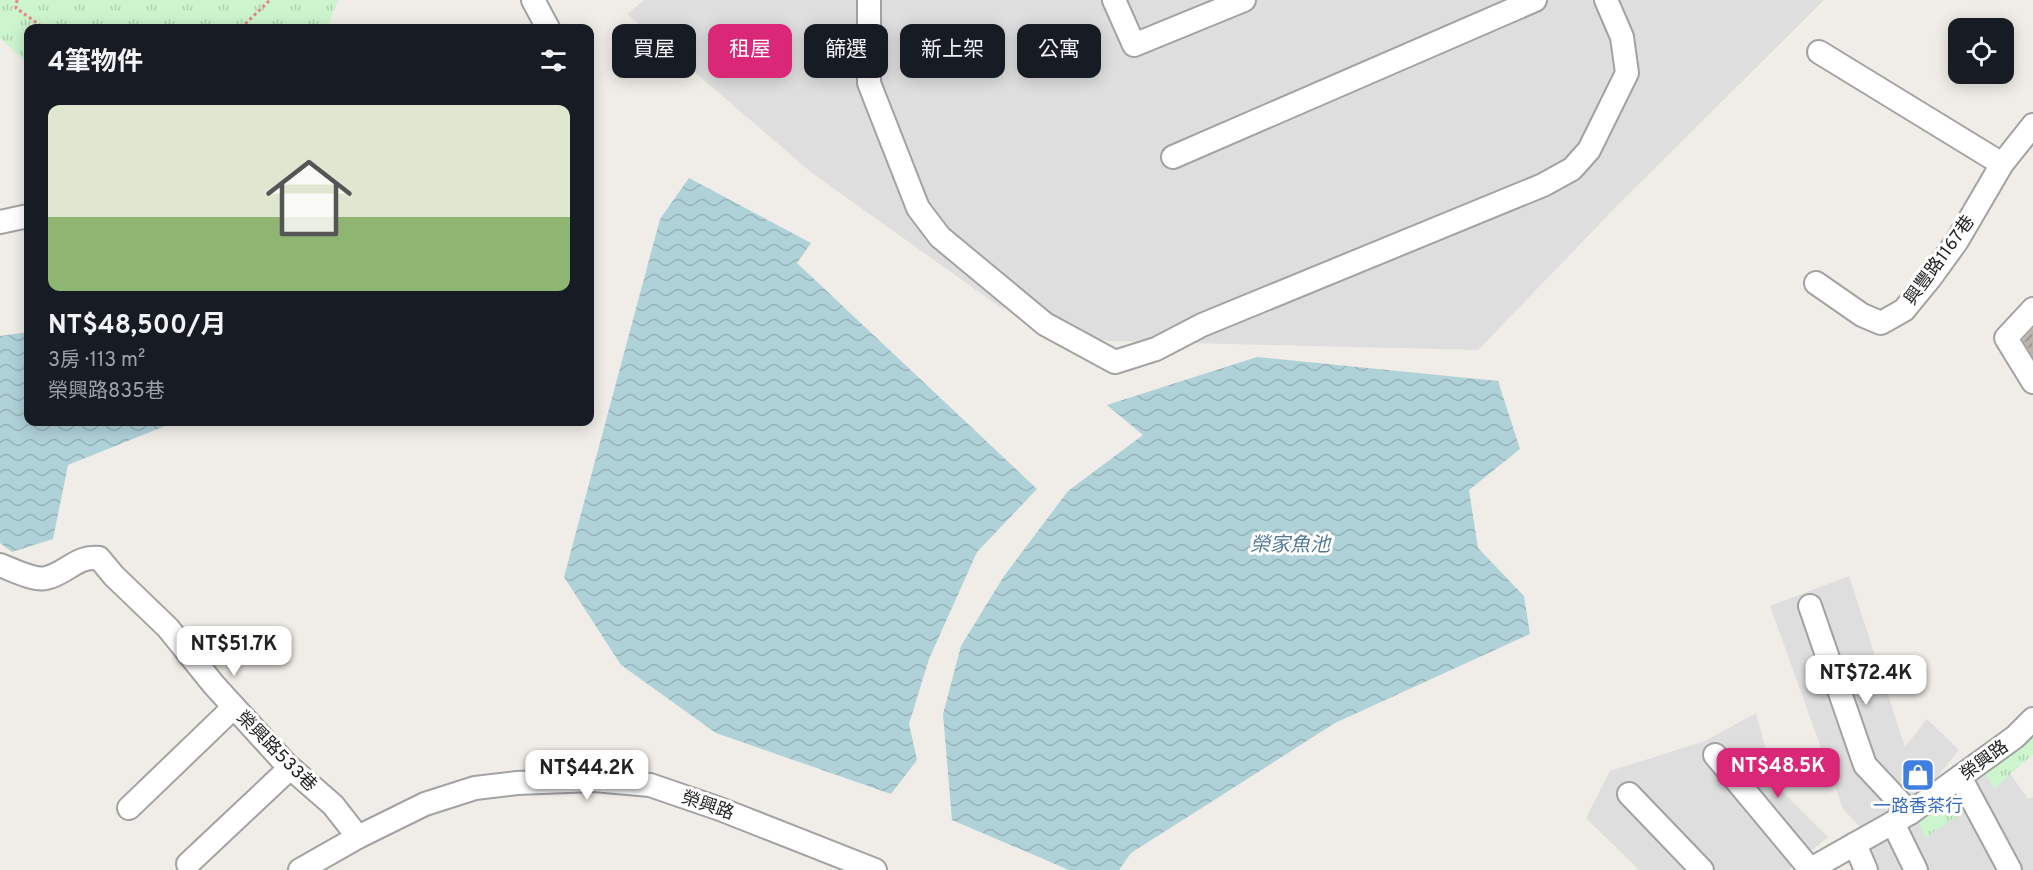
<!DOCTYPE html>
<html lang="zh-TW">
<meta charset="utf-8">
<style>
body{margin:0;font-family:Overpass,"Noto Sans TC",sans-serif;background:#242831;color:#f1f3f6;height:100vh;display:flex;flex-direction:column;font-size:22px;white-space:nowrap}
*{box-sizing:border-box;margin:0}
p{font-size:20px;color:#9ea1a6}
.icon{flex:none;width:33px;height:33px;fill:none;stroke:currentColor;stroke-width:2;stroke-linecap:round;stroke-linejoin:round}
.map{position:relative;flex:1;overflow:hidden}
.panel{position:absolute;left:24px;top:24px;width:570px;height:402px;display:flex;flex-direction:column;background:#171b24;border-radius:12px;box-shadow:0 3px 15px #0003}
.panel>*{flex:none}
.banner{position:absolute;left:612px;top:24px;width:570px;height:54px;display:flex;gap:12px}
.controls{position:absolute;left:1948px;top:18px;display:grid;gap:12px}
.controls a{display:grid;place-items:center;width:66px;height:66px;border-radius:12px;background:#171b24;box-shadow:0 3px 15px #0003;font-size:30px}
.price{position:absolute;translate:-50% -51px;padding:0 14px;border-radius:12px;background:#fff;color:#222;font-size:20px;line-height:39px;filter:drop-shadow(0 2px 3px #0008)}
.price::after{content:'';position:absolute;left:50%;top:36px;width:18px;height:14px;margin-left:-9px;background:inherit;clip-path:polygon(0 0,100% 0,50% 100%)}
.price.on{background:#db2777;color:#fff}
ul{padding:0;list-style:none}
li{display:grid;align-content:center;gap:12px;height:318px;padding:0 24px}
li+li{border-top:2px solid #363941}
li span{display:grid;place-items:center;height:186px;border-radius:12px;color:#555}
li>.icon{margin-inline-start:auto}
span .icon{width:108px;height:108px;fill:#fffc;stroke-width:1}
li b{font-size:26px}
h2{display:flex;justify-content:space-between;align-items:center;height:72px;padding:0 24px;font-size:26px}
.tag{padding:0 21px;border-radius:12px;background:#171b24;box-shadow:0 3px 15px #0003;font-size:21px;line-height:54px}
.tag.on{background:#db2777;color:#fff}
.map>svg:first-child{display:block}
.residential{fill:#dfdede}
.park{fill:url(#park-tufts)}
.water{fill:url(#water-waves)}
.building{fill:url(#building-hatch);stroke:#c0b4ac;stroke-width:1.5}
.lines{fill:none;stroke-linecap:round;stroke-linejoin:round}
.minor-casing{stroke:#a2a2a2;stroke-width:26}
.path{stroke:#e98580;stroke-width:3;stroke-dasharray:3 3;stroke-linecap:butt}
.minor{stroke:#fff;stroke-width:22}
.labels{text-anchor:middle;stroke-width:6;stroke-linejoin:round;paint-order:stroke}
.street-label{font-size:18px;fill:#212121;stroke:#fff}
.shop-label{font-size:18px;fill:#366cbe;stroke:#fff}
.water-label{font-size:20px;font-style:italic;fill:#517896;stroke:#fff}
</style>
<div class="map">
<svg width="2033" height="870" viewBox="0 0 2033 870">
<defs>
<pattern id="park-tufts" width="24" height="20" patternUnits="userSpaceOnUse" patternTransform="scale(1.5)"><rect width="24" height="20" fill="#ccf4cd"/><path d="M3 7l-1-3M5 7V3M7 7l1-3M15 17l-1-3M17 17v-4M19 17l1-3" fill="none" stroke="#afd1b0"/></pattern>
<pattern id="water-waves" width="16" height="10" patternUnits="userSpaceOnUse" patternTransform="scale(1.5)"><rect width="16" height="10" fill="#afd1d8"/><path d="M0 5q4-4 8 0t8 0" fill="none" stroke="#96b3b9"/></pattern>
<pattern id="building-hatch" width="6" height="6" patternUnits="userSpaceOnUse" patternTransform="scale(1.5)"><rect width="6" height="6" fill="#b9b2ae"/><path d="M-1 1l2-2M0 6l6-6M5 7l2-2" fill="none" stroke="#96908d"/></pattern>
</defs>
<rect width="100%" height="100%" fill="#f0ede8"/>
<g class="residential">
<path d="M644,0H1824L1616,207L1478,350L1107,341L1000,307L812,173L627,14Z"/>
<path d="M1849,576L1905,747L1927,719L1959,750L1933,782L1864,831L1843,809L1770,606Z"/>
<path d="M1756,713L1775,784L1828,837L1788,870H1639L1586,818L1610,771L1705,741Z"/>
<path d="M1991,750L2009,772L2028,799L2033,797V870H1865L1860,858L1900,828Z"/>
</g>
<g class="park">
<path d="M0,0H338L327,28H28V64L0,38Z"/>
<path d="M2033,728V754L1994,789L1982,768Z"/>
<path d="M1959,784L1970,807L1925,838L1916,816Z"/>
</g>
<g class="water">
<path d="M689,178L811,243L797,263L1037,489L977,552L929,659L909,724L917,760L891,794L716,733L621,665L564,577L660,219Z"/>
<path d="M28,332V422H175L68,465L53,539L12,552L0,543V336Z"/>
<path d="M1257,357L1498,381L1520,449L1469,490L1478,548L1524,596L1530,634L1335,723L1131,853L1119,870H1069L952,820L943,714L961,646L1004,576L1068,491L1143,435L1107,405Z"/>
</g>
<path class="building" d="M2033,329V356L2023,340Z"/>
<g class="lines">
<defs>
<g id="minor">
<path d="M533,0L548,28"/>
<path d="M869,0V83L918,208L940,237L1045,324L1115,362L1156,349L1202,325L1543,185L1572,169L1589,150L1627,73L1622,37L1606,0"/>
<path d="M1114,0L1134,45L1244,0"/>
<path d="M1819,52L2002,164"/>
<path d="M1173,157L1535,0"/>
<path d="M0,222L28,216"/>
<path d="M1816,283L1862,315L1881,323L1904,310L1931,277L1957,241L2002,164L2033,125"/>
<path d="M2033,309L2006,338L2033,382"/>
<path d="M0,565C11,569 34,581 46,578C66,574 77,555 99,558L114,576L168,628L214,685L286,764L333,805L358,837"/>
<path d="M1810,606L1865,765L1910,813"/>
<path d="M1715,755L1810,869"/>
<path d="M1960,777L2010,870"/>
<path d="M1629,794L1702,870"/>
<path d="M129,808L234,707"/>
<path d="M1893,823L1916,870"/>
<path d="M1855,844L1866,870"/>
<path d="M188,864L290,768"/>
<path d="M300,870L358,837L425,804L475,788L517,783L594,780L650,785L720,809L875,870"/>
<path d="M1809,870L1910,813L2015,737L2033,719"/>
</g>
</defs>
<use href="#minor" class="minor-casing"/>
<g class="path">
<path d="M17,0L16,8L44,28"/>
<path d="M241,28L270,0"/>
</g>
<use href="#minor" class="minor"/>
</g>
<defs>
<symbol id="shop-square" viewBox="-11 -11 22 22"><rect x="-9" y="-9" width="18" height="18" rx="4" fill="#3f7fe0" stroke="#fff"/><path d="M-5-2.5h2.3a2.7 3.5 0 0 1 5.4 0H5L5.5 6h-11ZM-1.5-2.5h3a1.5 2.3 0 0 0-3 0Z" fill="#fff"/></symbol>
</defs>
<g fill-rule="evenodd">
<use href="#shop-square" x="1899" y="756" width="38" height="38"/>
</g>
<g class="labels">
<g class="street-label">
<text transform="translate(1939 260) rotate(-54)" y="6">興豐路1167巷</text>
<text transform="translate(277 751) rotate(45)" y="6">榮興路533巷</text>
<text transform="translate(1984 760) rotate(-36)" y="6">榮興路</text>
<text transform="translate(708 805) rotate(19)" y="6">榮興路</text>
</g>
<g class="shop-label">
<text x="1918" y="812">一路香茶行</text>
</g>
<g class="water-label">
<text x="1290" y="551">榮家魚池</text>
</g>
</g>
</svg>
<div class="controls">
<a><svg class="icon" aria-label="locate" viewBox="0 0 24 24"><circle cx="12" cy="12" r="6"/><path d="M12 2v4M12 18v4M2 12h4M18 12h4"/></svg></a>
</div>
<b class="price" style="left:234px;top:677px">NT$51.7K</b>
<b class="price" style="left:1866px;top:706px">NT$72.4K</b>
<b class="price on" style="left:1778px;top:799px">NT$48.5K</b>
<b class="price" style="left:587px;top:801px">NT$44.2K</b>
<div class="banner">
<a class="tag">買屋</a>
<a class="tag on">租屋</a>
<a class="tag">篩選</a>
<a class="tag">新上架</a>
<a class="tag">公寓</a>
</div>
<section class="panel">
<h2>4筆物件<svg class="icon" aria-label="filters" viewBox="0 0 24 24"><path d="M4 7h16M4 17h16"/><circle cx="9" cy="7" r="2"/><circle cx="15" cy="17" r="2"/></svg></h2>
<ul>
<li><span style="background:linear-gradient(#dfe7d0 60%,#8fb573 0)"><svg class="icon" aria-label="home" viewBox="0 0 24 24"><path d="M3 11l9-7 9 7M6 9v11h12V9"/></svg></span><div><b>NT$48,500/月</b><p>3房 · 113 m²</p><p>榮興路835巷</p></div></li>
</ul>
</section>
</div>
